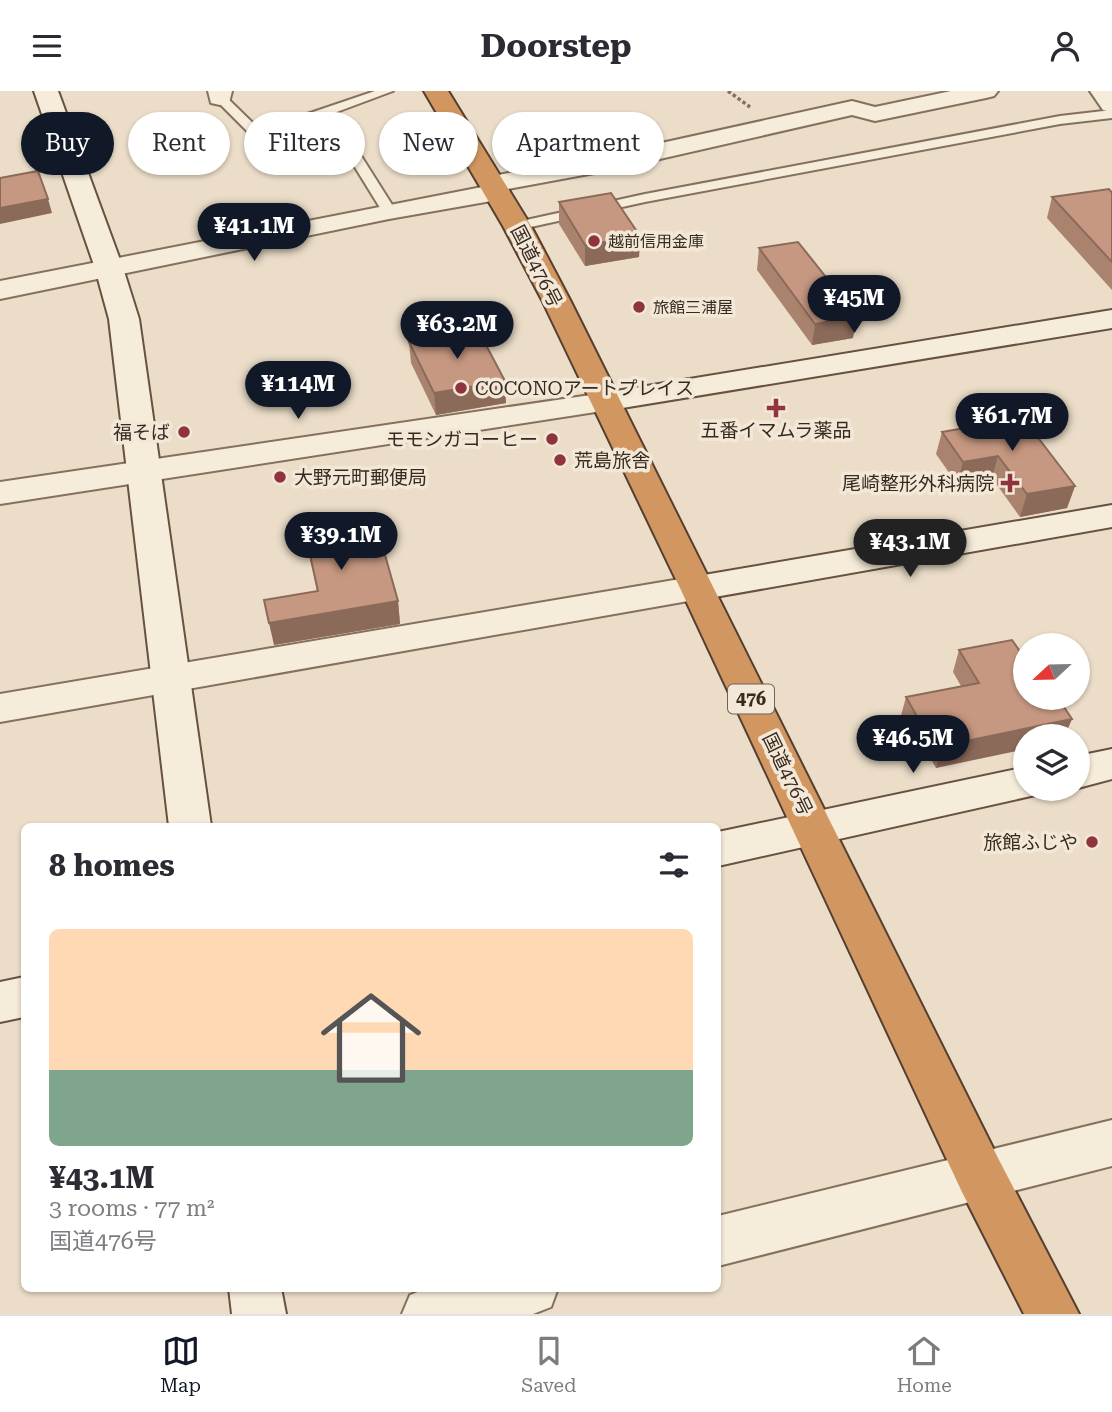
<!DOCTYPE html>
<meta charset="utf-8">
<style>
body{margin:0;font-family:"Roboto Serif","Noto Sans JP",serif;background:#f7f7f7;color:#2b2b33;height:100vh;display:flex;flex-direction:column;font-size:26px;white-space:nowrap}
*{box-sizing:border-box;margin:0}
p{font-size:23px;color:#7c7c81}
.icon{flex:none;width:38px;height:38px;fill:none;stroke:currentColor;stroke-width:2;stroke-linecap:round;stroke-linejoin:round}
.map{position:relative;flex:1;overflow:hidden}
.drawer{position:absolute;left:21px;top:732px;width:700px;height:469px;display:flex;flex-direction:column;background:#fff;border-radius:10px;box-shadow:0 2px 5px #0004}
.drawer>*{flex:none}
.guide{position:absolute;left:21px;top:21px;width:700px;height:63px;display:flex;gap:14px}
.needle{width:46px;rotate:248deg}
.tools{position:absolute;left:1013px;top:542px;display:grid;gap:14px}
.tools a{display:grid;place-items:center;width:77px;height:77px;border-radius:50%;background:#fff;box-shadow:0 2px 5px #0004;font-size:35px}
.price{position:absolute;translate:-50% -60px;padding:0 16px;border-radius:24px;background:#111827;color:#fff;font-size:23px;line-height:46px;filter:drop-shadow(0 2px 4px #0008)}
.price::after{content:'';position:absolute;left:50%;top:42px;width:21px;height:16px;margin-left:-10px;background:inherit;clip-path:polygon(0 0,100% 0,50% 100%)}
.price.active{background:#222;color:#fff}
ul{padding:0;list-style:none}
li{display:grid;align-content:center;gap:14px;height:371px;padding:0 28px}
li+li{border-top:2px solid #e1e1e2}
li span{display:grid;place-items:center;height:217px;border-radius:10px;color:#555}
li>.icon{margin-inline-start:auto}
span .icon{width:126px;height:126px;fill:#fffc;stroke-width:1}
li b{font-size:30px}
h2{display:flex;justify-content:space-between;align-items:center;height:84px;padding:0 28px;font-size:30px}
.pill{padding:0 24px;border-radius:32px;background:#fff;box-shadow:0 2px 5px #0004;font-size:24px;line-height:63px}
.pill.active{background:#111827;color:#fff}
header{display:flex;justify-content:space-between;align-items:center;height:91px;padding:0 28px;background:#fff;font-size:32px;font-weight:700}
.dock{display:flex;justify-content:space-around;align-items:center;height:98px;border-top:2px solid #e1e1e2;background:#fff;font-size:19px;color:#7c7c81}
.dock a{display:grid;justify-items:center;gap:4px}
.dock .active{color:#111827}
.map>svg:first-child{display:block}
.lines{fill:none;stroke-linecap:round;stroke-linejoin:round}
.lane-casing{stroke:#85705e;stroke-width:4}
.street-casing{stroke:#85705e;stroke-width:4}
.secondary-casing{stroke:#675141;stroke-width:4}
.highway-casing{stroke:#543f32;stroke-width:4}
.path{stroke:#85705e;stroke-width:3.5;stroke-dasharray:3.5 2.5;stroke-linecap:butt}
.lane{fill:#f6ecda;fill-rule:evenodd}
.street{fill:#f6ecda;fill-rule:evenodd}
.secondary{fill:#f6ecda;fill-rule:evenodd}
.highway{fill:#d29760;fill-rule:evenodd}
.wall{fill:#aa836f}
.shaded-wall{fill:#8b6a5a}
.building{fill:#c69881;stroke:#8b6a5a;stroke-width:2}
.poi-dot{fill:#8f333c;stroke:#f3e8d7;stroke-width:2.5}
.labels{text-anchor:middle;stroke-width:7;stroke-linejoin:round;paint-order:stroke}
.far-poi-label{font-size:16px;fill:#372a21;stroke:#f3e8d7;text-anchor:start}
.shield{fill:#f3e8d7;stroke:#6f6358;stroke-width:2}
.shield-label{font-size:18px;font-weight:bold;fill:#372a21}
.street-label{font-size:19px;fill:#372a21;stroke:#f3e8d7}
.poi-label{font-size:19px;fill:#372a21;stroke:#f3e8d7;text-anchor:end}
</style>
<header><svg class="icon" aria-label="menu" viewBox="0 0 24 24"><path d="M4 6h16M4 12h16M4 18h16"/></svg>Doorstep<svg class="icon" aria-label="person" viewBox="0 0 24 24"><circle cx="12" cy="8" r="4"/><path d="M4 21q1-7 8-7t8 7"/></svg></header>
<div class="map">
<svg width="1112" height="1223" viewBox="0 0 1112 1223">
<rect width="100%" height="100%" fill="#ebddc8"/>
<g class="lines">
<defs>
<g id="lane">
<path d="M375,0H393L334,22L396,120L389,124L382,120L324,26L258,48L254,47L214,7L224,4L260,39Z"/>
<path d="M1112,19V27L1060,33L645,111L517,139L510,135L517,131L645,103L1060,25Z"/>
</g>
<g id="street">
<path d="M208,0H232L229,12L220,14L211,12Z"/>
<path d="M951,0H998L994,5L986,7L875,30L852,24L616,78L508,98L510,101L506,107L497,109L389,128L0,208V190L482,96L480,93L484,87L493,85L616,62L852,10L875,16Z"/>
<path d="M1090,0H1112V21L1103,19Z"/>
<path d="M604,302L615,304L620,311L615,318L0,413V391Z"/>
<path d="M698,485L711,488L716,497L711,506L0,631V603Z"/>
<path d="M1112,1029V1075L718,1175V1125Z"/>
<path d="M428,1197H558L551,1216L533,1223H402L410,1204Z"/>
</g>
<g id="secondary">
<path d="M34,0H58L123,177L139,228L211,735H169L109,228L95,177Z"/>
<path d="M1112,219V237L604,320L593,318L588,311L593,304L604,302Z"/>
<path d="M1112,414V436L698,509L685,506L680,497L685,488L698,485Z"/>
<path d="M1112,658V688L1078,697V665Z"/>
<path d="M1026,676V698H1043L1040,703L718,775V741Z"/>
<path d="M24,886V926L0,931V891Z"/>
<path d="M229,1197H281L286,1223H232Z"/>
</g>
<path id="highway" d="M424,0H448L531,135L570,209L998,1067L1079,1223H1024L962,1101L680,497L542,209L503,135Z"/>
</defs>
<use href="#lane" class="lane-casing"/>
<use href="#street" class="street-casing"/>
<use href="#secondary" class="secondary-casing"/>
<use href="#highway" class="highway-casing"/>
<path class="path" d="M728,0L750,16"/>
<use href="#lane" class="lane"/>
<use href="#street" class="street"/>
<use href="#secondary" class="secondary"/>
<use href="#highway" class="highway"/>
</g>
<g class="wall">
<path d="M1112,102V199L1047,127L1052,106Z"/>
<path d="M559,111L640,145L639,166L585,175L559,133Z"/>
<path d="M759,157L853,247L812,254L757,179Z"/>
<path d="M409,251L506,312L436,324L411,272Z"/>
<path d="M942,341L1075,395L1067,417L1020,426L992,387L957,393L936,363Z"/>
<path d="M304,437L398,510L400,533L274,554L317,500Z"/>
<path d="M959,559L1024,566L1072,628L1064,646H1026L936,677L924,656L916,658L900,628L906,606L961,595L953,581Z"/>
</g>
<g class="shaded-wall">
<path d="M48,108L52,122L0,133V117Z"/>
<path d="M640,145L639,166L585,175V154Z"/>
<path d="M857,225L853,247L812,254L815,233Z"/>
<path d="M505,290L506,312L436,324L434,302Z"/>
<path d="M998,365L992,387L957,393L963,371Z"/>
<path d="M1075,395L1067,417L1020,426L1027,403Z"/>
<path d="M398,510L400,533L274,554L269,532Z"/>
<path d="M1072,628L1064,646H1026V658L936,677L942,655Z"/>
<path d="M930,634L924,656L916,658L923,636Z"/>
</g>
<g class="building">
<path d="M38,80L48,108L0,117V87Z"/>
<path d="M1109,98L1112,102V171L1052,106Z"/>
<path d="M611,102L640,145L585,154L559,111Z"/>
<path d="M798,151L857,225L815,233L759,157Z"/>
<path d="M477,237L505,290L434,302L409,251Z"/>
<path d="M1023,327L1075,395L1027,403L998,365L963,371L942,341Z"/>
<path d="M374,425L398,510L269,532L264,509L318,500L304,437Z"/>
<path d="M1012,549L1024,566H1026V607H1058L1072,628L942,655L930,634L923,636L906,606L979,592L959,559Z"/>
</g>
<g class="poi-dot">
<circle cx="594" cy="150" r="7"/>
<circle cx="639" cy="216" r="7"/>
<circle cx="461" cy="297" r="7"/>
<path d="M772.5 306.5h7v7h7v7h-7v7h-7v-7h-7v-7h7z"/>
<circle cx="184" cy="341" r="7"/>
<circle cx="552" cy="348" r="7"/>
<circle cx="560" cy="369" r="7"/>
<circle cx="280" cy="386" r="7"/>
<path d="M1006.5 381.5h7v7h7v7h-7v7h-7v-7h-7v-7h7z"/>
<circle cx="1092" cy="751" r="7"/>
</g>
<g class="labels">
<g class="far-poi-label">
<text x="608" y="156">越前信用金庫</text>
<text x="653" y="222">旅館三浦屋</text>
</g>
<rect class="shield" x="728" y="593.5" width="46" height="29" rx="5"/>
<g class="shield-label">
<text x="751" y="614">476</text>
</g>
<g class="street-label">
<text transform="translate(537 175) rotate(63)" y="7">国道476号</text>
<text transform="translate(788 683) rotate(64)" y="7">国道476号</text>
</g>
<g class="poi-label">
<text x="475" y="304" text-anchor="start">COCONOアートプレイス</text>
<text x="776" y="346" text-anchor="middle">五番イマムラ薬品</text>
<text x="170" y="348">福そば</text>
<text x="538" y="355">モモンガコーヒー</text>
<text x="574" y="376" text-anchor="start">荒島旅舎</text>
<text x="294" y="393" text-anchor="start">大野元町郵便局</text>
<text x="994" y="399">尾崎整形外科病院</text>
<text x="1078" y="758">旅館ふじや</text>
</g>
</g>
</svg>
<div class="tools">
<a><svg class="needle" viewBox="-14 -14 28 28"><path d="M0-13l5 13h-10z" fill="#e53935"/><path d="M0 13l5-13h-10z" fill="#7c7c81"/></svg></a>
<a><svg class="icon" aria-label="layers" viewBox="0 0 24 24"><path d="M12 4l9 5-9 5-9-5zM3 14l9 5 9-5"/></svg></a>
</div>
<b class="price" style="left:254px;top:172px">¥41.1M</b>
<b class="price" style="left:854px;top:244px">¥45M</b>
<b class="price" style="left:457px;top:270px">¥63.2M</b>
<b class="price" style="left:298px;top:330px">¥114M</b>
<b class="price" style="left:1012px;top:362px">¥61.7M</b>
<b class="price" style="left:341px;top:481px">¥39.1M</b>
<b class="price active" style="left:910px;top:488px">¥43.1M</b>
<b class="price" style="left:913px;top:684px">¥46.5M</b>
<div class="guide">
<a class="pill active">Buy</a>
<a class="pill">Rent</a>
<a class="pill">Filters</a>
<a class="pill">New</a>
<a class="pill">Apartment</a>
</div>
<section class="drawer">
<h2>8 homes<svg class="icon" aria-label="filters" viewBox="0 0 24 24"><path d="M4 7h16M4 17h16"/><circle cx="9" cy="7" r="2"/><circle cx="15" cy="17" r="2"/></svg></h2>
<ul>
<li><span style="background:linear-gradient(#ffd9b3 65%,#7fa58c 0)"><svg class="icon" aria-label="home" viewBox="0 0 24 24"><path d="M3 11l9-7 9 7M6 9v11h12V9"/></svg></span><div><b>¥43.1M</b><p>3 rooms · 77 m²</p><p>国道476号</p></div></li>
</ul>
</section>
</div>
<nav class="dock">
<a class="active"><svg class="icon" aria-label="map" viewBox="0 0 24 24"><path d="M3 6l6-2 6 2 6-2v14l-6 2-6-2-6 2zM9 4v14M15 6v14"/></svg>Map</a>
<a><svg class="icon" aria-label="saved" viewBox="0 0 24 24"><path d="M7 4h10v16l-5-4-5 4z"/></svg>Saved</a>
<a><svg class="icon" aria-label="home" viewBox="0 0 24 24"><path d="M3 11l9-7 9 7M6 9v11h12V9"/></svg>Home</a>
</nav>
